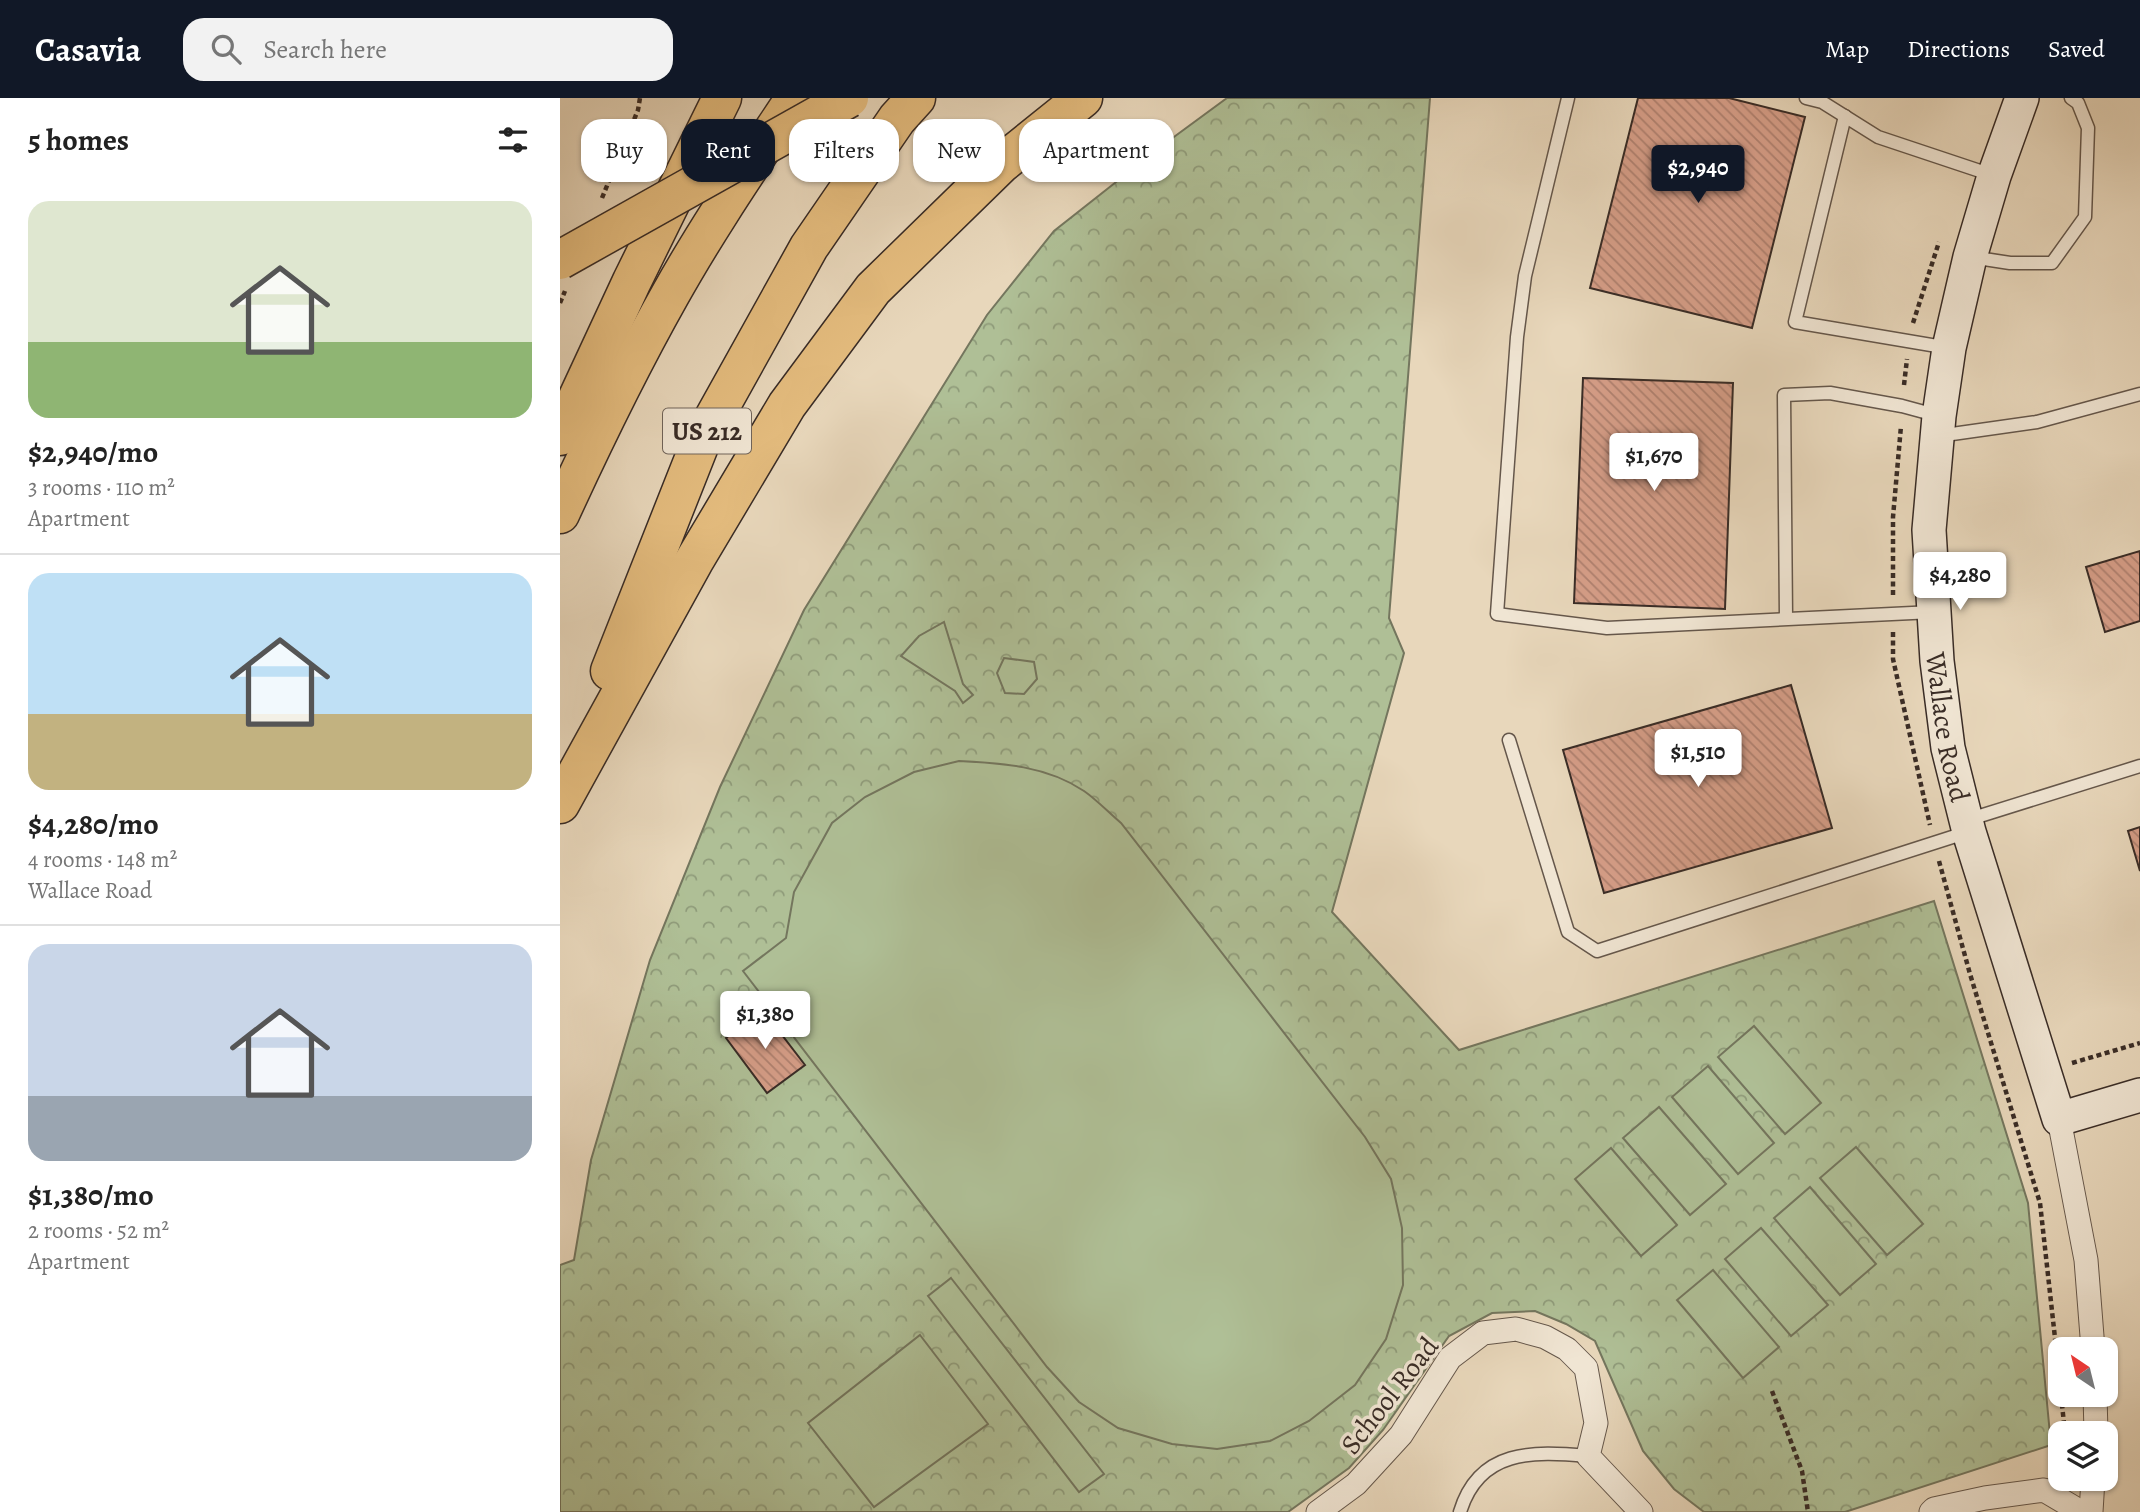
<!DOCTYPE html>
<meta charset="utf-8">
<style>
body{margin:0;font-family:Alegreya,serif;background:#f2f2f2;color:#222;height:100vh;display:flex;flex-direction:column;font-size:26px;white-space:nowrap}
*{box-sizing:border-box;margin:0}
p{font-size:23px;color:#767676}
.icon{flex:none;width:38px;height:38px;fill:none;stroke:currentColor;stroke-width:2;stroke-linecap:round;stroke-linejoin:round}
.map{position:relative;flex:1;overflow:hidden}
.drawer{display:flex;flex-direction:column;background:#fff;width:560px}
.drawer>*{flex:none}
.guide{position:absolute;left:21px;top:21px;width:665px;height:63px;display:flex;gap:14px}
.needle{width:46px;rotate:325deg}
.fabs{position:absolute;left:1488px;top:1239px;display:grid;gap:14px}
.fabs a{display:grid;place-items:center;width:70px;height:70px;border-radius:14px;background:#fff;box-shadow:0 2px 5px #0004;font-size:35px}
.price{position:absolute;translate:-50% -60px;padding:0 16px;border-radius:7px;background:#fff;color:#222;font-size:23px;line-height:46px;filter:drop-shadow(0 2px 4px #0008)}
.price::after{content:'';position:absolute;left:50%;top:42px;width:21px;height:16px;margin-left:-10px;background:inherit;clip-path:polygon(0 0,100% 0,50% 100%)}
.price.on{background:#111827;color:#fff}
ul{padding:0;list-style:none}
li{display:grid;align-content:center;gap:14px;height:371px;padding:0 28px}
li+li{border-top:2px solid #e0e0e0}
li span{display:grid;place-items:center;height:217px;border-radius:21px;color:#555}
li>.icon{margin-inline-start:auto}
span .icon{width:126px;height:126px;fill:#fffc;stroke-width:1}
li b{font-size:30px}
h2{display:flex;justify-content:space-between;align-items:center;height:84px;padding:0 28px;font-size:30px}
.tag{padding:0 24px;border-radius:21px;background:#fff;box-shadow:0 2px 5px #0004;font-size:24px;line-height:63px}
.tag.on{background:#111827;color:#fff}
header{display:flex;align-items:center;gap:42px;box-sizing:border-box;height:98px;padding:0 35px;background:#111827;color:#fff}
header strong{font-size:33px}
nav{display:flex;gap:38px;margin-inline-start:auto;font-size:24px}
.search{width:490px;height:63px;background:#f2f2f2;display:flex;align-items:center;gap:18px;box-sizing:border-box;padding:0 24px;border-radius:21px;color:#767676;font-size:26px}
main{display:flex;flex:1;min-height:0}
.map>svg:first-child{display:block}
.park{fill:url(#park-crowns);stroke:#74765e;stroke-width:2}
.pitch{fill:#afbf96;stroke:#74765e;stroke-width:2}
.building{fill:url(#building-back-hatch);stroke:#392c26;stroke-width:2}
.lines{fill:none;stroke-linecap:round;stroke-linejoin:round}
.lane-casing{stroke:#65574b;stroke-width:15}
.street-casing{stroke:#65574b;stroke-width:25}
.secondary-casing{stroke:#392c26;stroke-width:36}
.highway-casing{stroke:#392c26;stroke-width:41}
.path{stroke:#392c26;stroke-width:4.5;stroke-dasharray:5 3.5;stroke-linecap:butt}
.lane{stroke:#f0e5d3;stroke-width:12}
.street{stroke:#f0e5d3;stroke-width:23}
.secondary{stroke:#f0e5d3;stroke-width:33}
.highway{stroke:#e4bc7e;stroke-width:38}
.highway-bridge-casing{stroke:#392c26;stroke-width:41;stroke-linecap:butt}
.highway-bridge{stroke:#e4bc7e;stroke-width:38}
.labels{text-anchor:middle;stroke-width:7;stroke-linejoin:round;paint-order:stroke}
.shield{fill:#f0e5d3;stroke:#70645a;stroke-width:2}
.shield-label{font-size:26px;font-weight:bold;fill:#392c26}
.street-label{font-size:28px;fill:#392c26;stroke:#f0e5d3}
</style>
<header>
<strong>Casavia</strong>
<div class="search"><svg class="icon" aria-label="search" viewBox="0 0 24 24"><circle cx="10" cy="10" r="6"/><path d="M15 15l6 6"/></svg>Search here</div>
<nav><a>Map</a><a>Directions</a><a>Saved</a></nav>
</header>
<main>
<section class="drawer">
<h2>5 homes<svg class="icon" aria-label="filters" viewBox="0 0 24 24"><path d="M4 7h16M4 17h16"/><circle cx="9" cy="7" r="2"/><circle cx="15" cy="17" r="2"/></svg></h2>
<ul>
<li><span style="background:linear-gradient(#dfe7d0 65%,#8fb573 0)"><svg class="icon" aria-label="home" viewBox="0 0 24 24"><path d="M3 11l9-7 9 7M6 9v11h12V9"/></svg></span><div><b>$2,940/mo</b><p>3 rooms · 110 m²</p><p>Apartment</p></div></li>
<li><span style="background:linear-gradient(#bfe0f5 65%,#c2b280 0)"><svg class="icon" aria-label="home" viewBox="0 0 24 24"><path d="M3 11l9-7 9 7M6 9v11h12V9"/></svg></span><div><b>$4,280/mo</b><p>4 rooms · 148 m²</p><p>Wallace Road</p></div></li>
<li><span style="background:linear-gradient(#c9d6e8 70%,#9aa5b1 0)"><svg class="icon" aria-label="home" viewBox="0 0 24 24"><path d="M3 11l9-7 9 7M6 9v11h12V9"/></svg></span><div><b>$1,380/mo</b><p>2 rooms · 52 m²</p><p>Apartment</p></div></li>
</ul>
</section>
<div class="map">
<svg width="1580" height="1414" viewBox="0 0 1580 1414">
<defs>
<pattern id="park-crowns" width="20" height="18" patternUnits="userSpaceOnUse" patternTransform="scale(1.75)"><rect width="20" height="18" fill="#afbf96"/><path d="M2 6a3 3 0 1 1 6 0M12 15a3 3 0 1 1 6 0" fill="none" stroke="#8f9b7a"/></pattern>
<pattern id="building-back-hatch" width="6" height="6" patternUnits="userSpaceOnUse" patternTransform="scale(1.75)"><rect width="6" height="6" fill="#d59d87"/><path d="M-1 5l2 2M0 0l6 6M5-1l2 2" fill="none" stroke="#ae806e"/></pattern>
</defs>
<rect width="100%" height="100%" fill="#e8d7bb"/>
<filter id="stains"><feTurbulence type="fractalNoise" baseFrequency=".00286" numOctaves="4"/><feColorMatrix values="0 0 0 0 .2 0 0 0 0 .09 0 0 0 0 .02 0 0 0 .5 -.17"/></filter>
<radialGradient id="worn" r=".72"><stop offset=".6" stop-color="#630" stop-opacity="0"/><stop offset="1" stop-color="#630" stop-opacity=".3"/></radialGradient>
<path class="park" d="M667,0H870L829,520L844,555L772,814L899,952L1374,803L1468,1105L1491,1347L1285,1414H1144L1114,1391L1083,1353L1035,1243L1006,1226L975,1213L932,1215L889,1238L823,1332L789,1370L728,1414H0V1167L14,1162L31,1062L90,862L160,689L244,512L427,217L494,133L603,47Z"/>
<g class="pitch">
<path d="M384,524L403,586L413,597L403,605L395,593L341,558L359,538Z"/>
<path d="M444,560L474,564L477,581L464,596L445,595L437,575Z"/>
<path d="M399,663C442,665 487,668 524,693C537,702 548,714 561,725L805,1039L831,1081L842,1130L843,1187L826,1241L795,1287L749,1323L710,1343L657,1351L612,1346L558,1330L519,1304L487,1269L183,873L226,840L234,794L272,725L305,699L354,674Z"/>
<path d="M1194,928L1261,1005L1225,1036L1158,959Z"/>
<path d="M1148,968L1214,1045L1178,1076L1112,999Z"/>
<path d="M1099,1009L1166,1086L1130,1117L1063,1040Z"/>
<path d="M1296,1049L1363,1126L1327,1157L1260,1080Z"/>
<path d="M1051,1050L1117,1127L1081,1158L1015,1081Z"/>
<path d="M1250,1089L1316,1166L1280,1197L1214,1120Z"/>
<path d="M1201,1130L1268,1207L1231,1238L1165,1161Z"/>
<path d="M1153,1172L1219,1249L1183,1280L1117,1202Z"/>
<path d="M391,1180L544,1376L519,1394L368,1198Z"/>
<path d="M360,1237L428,1326L314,1409L248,1325Z"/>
</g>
<g class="building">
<path d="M1078,0H1169L1245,19L1192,230L1030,190Z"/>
<path d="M1023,280L1173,285L1165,511L1014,505Z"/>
<path d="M1580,453V523L1545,534L1526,469Z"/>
<path d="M1231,587L1272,730L1044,795L1003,652Z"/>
<path d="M1580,729V773L1568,733Z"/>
<path d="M202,911L245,967L207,995L166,940Z"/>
</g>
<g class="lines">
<defs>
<g id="lane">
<path d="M1008,0L965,178L957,239L937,516L1047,530L1373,514"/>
<path d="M1246,0L1262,4L1318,39L1432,77"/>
<path d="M1285,18L1235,224L1389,250"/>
<path d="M1411,159L1450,165H1492L1525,119L1528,30L1518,5L1511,0"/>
<path d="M1378,338L1477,324L1580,296"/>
<path d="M1226,520L1224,297L1270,295L1342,308L1379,318"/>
<path d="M949,642L1008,834L1037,853L1408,734"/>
<path d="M1407,722L1580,668"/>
<path d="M900,1414C919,1351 973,1353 1028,1358"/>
</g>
<g id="street">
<path d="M1499,1021L1526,1162L1533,1251"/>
<path d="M1535,1297L1536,1335"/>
<path d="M758,1414L796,1386L841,1337L890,1260L923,1235L956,1231L985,1239L1007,1251L1026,1270L1036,1325L1028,1358L1081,1414"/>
<path d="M1371,1414L1374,1411L1425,1400L1484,1392L1521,1414"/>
<path d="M1531,1414L1533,1381"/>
</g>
<g id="secondary">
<path id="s1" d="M1462,0L1434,78L1410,159L1389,250L1379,318L1369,432L1377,563L1388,650L1409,734L1499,1021L1580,997"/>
</g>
<g id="highway">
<path d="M0,338L72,183L162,0"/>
<path d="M0,416C34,342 70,268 110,197C148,129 192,65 235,0"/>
<path d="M50,573L141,343L249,149L337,21L356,0"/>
<path d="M0,706L134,463L227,307L313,191L441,66L523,0"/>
</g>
</defs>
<use href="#lane" class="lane-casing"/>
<use href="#street" class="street-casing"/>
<use href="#secondary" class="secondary-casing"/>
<use href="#highway" class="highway-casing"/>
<g class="path">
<path d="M42,100L78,12L80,0"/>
<path d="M0,205L5,193"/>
<path d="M1353,225L1379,144"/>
<path d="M1344,287L1347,261"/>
<path d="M1333,497V419L1341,328"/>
<path d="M1333,534V561L1370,727"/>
<path d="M1379,763L1410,876L1480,1105L1500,1285"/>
<path d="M1512,965L1580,945"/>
<path d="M1212,1293L1242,1373L1248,1414"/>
<path d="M1501,1297L1505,1335"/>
</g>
<use href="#lane" class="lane"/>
<use href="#street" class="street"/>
<use href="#secondary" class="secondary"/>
<use href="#highway" class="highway"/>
<defs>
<path id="highway-bridge" d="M0,162L289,0"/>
</defs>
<use href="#highway-bridge" class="highway-bridge-casing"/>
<use href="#highway-bridge" class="highway-bridge"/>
</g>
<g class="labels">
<rect class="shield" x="103" y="310.5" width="88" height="45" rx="5"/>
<g class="shield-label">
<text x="147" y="342">US 212</text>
</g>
<g class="street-label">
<text dy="10" stroke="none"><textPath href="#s1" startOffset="642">Wallace Road</textPath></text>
<text transform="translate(829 1297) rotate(-52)" y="10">School Road</text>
</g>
</g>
<rect width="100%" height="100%" filter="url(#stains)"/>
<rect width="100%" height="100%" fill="url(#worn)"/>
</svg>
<div class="fabs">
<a><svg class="needle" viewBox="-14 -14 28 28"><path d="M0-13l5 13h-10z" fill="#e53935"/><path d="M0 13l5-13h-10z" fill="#767676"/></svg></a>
<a><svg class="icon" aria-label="layers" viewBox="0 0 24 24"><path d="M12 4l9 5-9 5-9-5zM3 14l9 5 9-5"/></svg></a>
</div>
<b class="price on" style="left:1138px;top:107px">$2,940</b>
<b class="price" style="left:1094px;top:395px">$1,670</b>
<b class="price" style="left:1400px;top:514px">$4,280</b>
<b class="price" style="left:1138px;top:691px">$1,510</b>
<b class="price" style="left:205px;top:953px">$1,380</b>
<div class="guide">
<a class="tag">Buy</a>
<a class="tag on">Rent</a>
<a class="tag">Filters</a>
<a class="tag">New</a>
<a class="tag">Apartment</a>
</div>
</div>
</main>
